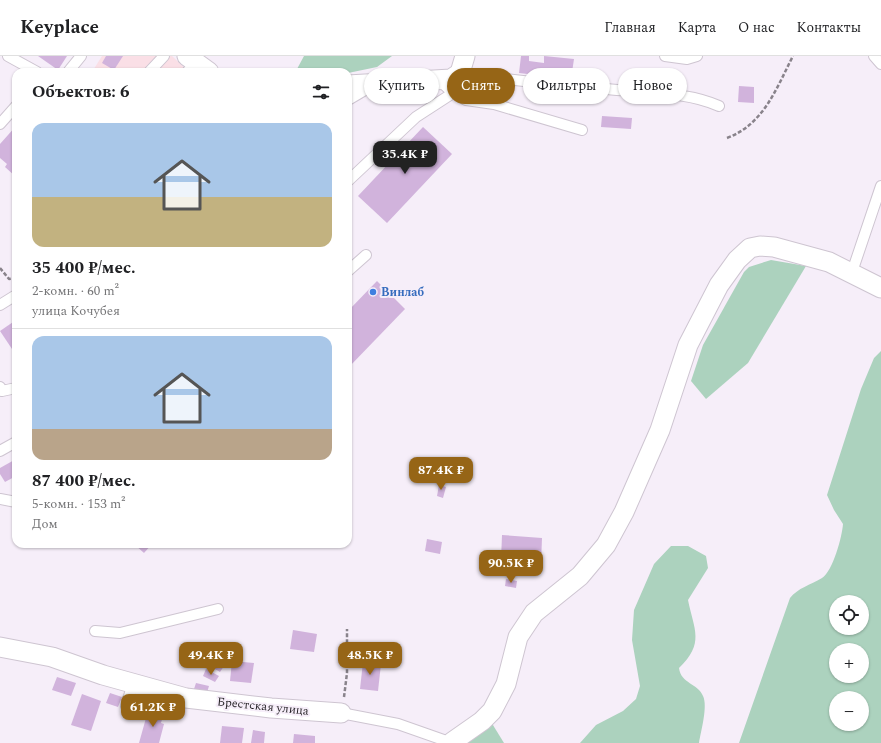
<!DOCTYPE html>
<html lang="ru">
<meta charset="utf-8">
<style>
body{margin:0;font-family:Spectral,serif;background:#f6f6f6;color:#202124;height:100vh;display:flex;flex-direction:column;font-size:15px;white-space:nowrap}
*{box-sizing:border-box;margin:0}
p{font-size:13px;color:#757577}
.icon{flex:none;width:22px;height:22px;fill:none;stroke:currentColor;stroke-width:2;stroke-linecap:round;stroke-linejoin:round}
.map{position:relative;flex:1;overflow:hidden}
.side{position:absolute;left:12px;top:12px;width:340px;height:480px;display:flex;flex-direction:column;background:#fff;border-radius:12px;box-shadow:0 1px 3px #0004}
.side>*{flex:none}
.banner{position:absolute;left:364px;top:12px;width:380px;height:36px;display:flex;gap:8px}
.tools{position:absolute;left:829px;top:539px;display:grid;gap:8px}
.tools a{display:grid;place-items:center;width:40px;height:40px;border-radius:50%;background:#fff;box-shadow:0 1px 3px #0004;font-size:20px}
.price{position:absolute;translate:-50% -34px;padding:0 9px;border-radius:8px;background:#966516;color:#fff;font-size:13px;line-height:26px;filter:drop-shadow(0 1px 2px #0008)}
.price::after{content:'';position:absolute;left:50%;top:24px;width:12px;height:9px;margin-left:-6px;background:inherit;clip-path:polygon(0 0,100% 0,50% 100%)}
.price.active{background:#222;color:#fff}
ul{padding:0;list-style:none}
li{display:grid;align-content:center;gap:8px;height:212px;padding:0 20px}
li+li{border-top:1px solid #e0e0e0}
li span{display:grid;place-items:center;height:124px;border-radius:12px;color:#555}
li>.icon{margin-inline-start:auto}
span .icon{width:72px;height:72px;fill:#fffc;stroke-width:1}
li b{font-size:17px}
h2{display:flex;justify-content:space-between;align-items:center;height:48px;padding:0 20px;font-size:17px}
.chip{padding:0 14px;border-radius:18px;background:#fff;box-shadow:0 1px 3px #0004;font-size:14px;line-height:36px}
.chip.active{background:#966516;color:#fff}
header{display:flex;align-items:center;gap:24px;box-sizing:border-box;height:56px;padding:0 20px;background:#fff;border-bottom:1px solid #e0e0e0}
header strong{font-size:19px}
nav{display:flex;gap:22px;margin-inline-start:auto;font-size:14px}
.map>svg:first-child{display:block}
.industrial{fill:#fadfe6}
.green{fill:#acd2be;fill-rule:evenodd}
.building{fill:#d1b3dc}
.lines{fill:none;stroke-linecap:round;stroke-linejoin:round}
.service-casing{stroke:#cec5d1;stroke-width:12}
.minor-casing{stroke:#cec5d1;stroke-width:21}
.path{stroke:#89838b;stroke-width:2.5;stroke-dasharray:4 2;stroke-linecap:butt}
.service{stroke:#fff;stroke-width:10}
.minor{stroke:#fff;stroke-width:19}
.shop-dot{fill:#3f7fe0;stroke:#f6eef9;stroke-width:1.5}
.labels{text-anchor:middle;stroke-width:4;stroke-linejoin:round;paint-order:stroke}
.shop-label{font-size:12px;font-weight:bold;fill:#366cbe;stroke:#f6eef9;text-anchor:start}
.street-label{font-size:12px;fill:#221f23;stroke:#f6eef9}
</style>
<header>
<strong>Keyplace</strong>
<nav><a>Главная</a><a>Карта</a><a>О нас</a><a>Контакты</a></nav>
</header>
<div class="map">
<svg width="881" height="687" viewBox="0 0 881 687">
<rect width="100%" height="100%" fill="#f6eef9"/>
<path class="industrial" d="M102,0H172L189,16H92Z"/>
<g class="green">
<path d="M304,0H392L377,11L348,17V16H298L297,13Z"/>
<path d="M771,204L806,210L748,307L706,343L691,325L703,289L744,216L749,211Z"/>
<path d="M881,295V687H739L790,542C798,532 810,529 822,522C833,515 842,481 843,468L834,454L827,439L861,333L874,302ZM836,546H862V572H836ZM836,594H862V620H836ZM836,642H862V668H836Z"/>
<path d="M671,490H688L706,500L708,512L688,544C694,574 705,587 679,612C681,628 698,627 703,640C708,650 701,675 699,687H580L596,669L623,655L636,643L640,630L632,584L634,554L654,508Z"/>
<path d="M488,661L504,687H448L447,681L451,675Z"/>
</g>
<g class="building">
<path d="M38,0H67L58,14Z"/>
<path d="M106,0H123L114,14L102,7Z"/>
<path d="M521,0H529V5L544,7V0L574,3L571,23L519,17Z"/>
<path d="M739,30L754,31V47L738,46Z"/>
<path d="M602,60L632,62L631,73L601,71Z"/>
<path d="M16,70V121L5,111L7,108L0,102V88Z"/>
<path d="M423,71L452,98L387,167L358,140Z"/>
<path d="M377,225L405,253L348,312V255Z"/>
<path d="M16,264V299L0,275Z"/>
<path d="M16,403V420L5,426L0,418V412Z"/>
<path d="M439,429L446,431L443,442L437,440Z"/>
<path d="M502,479L542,482L541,507L501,504Z"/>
<path d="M427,483L442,486L440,498L425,495Z"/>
<path d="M134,488H152L144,497Z"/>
<path d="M506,523L517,525L516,532L505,530Z"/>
<path d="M293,574L317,578L314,596L290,593Z"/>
<path d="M212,603L224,610L220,616L208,609Z"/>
<path d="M232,605L254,607L251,627L230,625Z"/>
<path d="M363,606L381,608L378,635L360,633Z"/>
<path d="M206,613L219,620L215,626L203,620Z"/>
<path d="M57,621L76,627L71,640L52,634Z"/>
<path d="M196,627L209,630L205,643L192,639Z"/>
<path d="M110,637L122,641L118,651L106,647Z"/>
<path d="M82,638L101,645L91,675L71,669Z"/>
<path d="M152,653L164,656L161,667L164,668L159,687H139L146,662L149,664Z"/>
<path d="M222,670L244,672L242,687H220Z"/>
<path d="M253,674L265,676L264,687H251Z"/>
<path d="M294,678L315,680V687H293Z"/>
</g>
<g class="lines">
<defs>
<g id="service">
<path d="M8,0L37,16"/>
<path d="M665,0L687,3L697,0"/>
<path d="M874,0L881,8"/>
<path d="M68,16L81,0"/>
<path d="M149,16L164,0"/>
<path d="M187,16L195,7"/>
<path d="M460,17C512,25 564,29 617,34C650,37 688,36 719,50"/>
<path d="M439,24L453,37L466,44L494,48L582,74"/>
<path d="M348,44L370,31"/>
<path d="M0,68L16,50"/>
<path d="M348,125L416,61L453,37"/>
<path d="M348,215L366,199"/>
<path d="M852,216L881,130"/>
<path d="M0,249L16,239"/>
<path d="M0,331L2,335L16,332"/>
<path d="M0,395L16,386"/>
<path d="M0,443L16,446"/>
<path d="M95,575L120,577L218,553"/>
<path d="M126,650L133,627"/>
<path d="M341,657L398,668L452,687"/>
</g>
<g id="minor">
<path d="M187,0L209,16"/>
<path d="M348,29L451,23L460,17L465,0"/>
<path d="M0,591L52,601L103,619L186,642L271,652L341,657"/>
<path d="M452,686L482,665L492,655L506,628L518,581L534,557L580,520L606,489L624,456L660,374L688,289L719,229L737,204L750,192L760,190L774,191L829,206L881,232"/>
</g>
</defs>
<use href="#service" class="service-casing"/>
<use href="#minor" class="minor-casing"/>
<g class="path">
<path d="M727,82C764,68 776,33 793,0"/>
<path d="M0,212L9,223L16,222"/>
<path d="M344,641L347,617V573"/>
</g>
<use href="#service" class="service"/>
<use href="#minor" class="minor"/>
</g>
<circle class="shop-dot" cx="373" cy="236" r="4"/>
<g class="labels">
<g class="shop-label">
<text x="381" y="240">Винлаб</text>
</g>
<g class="street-label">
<text transform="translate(263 650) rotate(6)" y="4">Брестская улица</text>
</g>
</g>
</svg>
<div class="tools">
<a><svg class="icon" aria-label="locate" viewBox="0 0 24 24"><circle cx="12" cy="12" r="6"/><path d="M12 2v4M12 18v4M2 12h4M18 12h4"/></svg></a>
<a>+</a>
<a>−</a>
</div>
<b class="price active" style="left:405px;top:119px">35.4K ₽</b>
<b class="price" style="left:441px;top:435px">87.4K ₽</b>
<b class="price" style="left:511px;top:528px">90.5K ₽</b>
<b class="price" style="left:211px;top:620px">49.4K ₽</b>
<b class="price" style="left:370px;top:620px">48.5K ₽</b>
<b class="price" style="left:153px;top:672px">61.2K ₽</b>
<div class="banner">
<a class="chip">Купить</a>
<a class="chip active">Снять</a>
<a class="chip">Фильтры</a>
<a class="chip">Новое</a>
</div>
<section class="side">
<h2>Объектов: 6<svg class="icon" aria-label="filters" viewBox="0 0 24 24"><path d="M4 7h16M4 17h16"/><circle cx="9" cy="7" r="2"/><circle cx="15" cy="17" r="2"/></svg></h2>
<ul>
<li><span style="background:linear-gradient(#a9c7e8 60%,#c2b280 0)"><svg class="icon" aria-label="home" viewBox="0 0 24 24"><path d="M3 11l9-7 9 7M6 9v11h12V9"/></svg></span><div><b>35 400 ₽/мес.</b><p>2-комн. · 60 m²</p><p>улица Кочубея</p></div></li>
<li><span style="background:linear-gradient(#a9c7e8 75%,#b9a48a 0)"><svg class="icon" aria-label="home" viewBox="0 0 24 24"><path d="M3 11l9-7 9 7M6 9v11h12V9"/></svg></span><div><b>87 400 ₽/мес.</b><p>5-комн. · 153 m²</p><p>Дом</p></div></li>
</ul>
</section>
</div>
